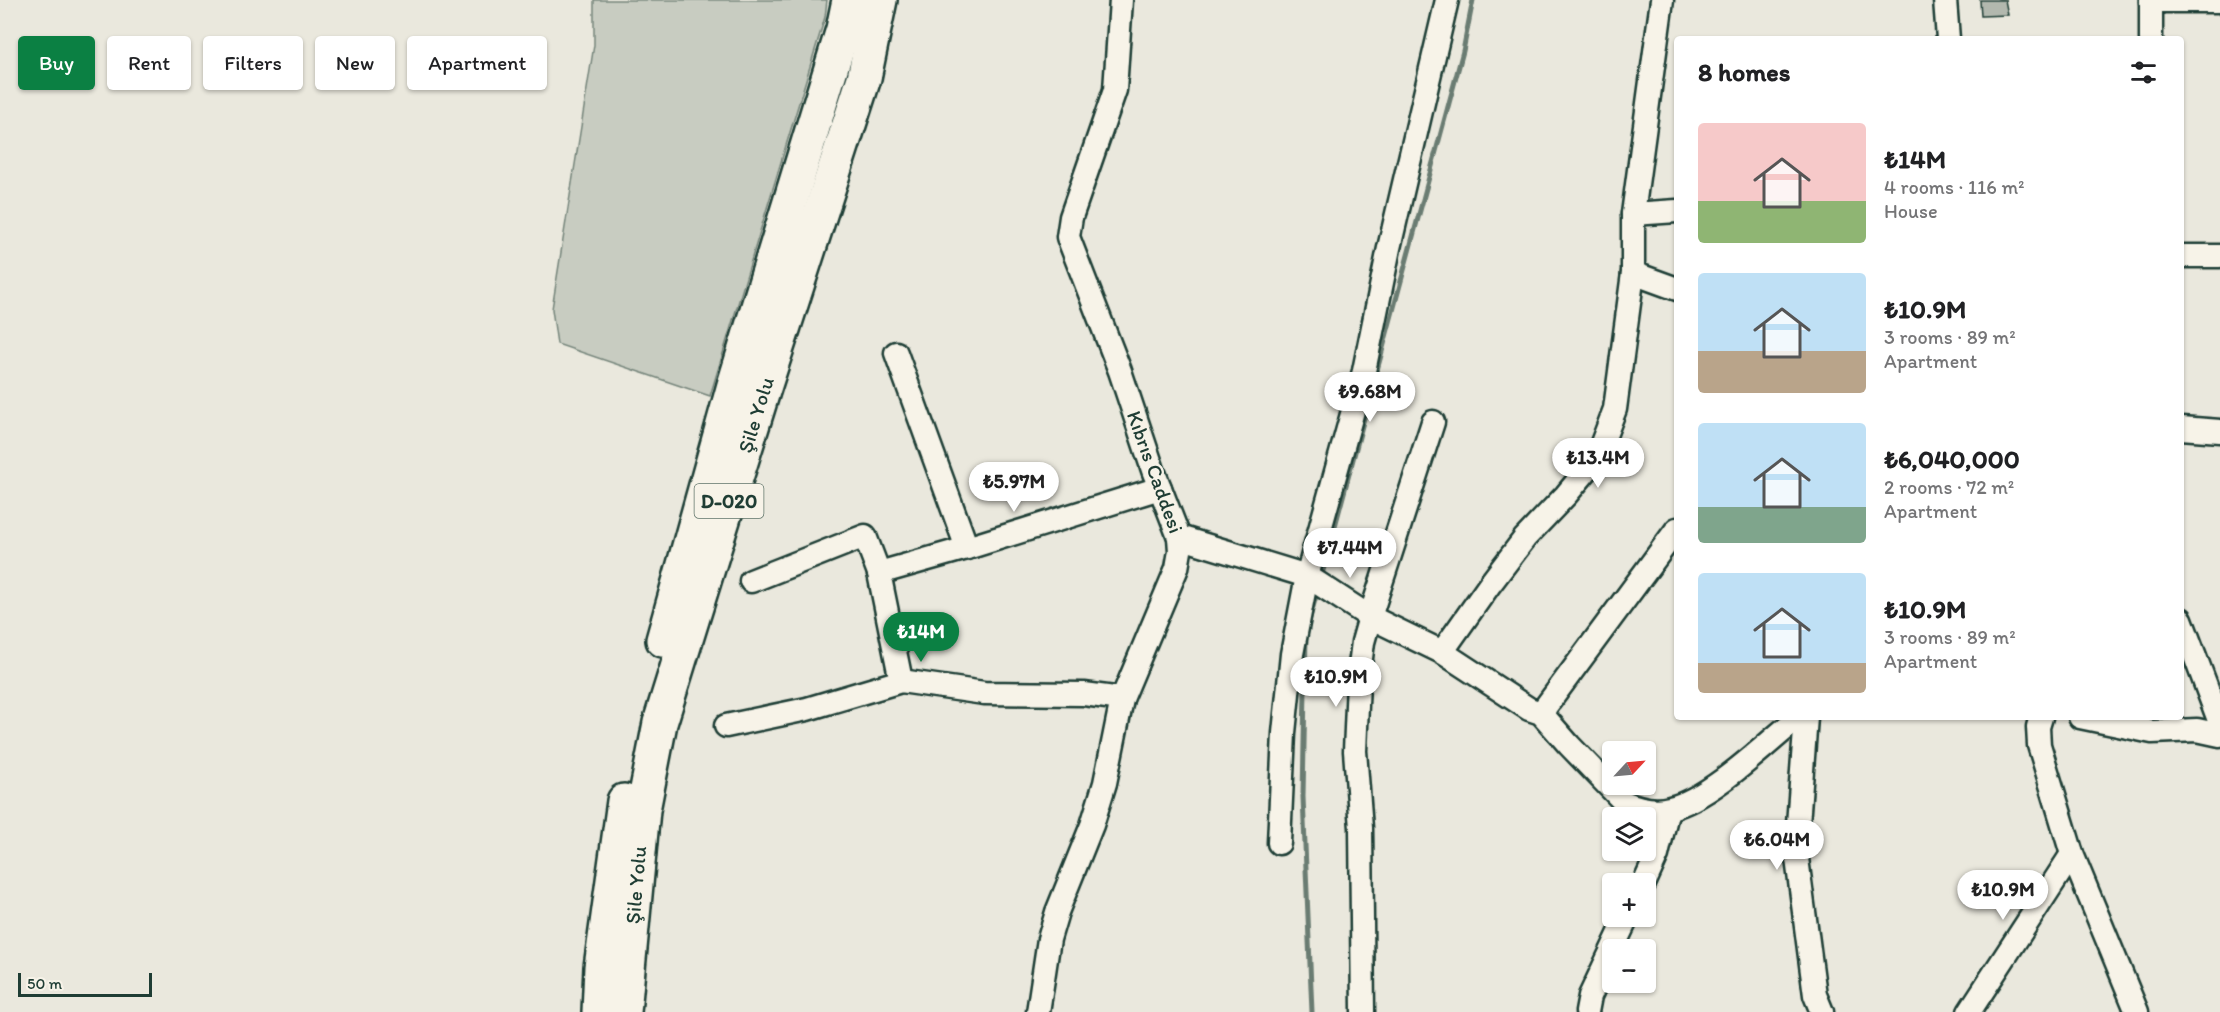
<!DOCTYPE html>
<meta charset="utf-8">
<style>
body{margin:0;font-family:Itim,sans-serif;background:#f6f6f6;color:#202124;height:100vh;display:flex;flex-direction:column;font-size:22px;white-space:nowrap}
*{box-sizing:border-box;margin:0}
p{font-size:20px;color:#757577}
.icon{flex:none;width:33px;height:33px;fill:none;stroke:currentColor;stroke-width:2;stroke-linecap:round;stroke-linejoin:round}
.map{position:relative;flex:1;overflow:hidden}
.details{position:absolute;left:1674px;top:36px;width:510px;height:684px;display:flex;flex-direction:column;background:#fff;border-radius:6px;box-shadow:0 2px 4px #0004}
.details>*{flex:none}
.hud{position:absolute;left:18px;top:36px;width:570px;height:54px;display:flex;gap:12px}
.needle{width:39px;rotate:64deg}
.controls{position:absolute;left:1602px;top:741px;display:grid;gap:12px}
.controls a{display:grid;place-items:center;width:54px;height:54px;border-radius:6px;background:#fff;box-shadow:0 2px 4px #0004;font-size:30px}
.scale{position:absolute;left:18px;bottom:15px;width:134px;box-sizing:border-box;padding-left:6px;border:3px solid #1f3d34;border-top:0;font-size:16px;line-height:21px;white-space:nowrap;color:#1f3d34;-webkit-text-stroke:4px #f7f3e8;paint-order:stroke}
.price{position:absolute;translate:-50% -51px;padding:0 14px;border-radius:21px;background:#fff;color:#222;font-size:20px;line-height:39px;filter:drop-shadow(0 2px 3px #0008)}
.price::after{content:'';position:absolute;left:50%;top:36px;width:18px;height:14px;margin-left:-9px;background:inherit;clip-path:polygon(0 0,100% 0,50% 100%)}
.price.selected{background:#0b8043;color:#fff}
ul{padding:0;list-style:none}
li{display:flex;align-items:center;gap:18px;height:150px;padding:0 24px}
li span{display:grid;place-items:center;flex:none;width:168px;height:120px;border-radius:6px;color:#555}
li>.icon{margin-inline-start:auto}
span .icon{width:72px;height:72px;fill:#fffc;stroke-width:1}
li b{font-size:26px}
h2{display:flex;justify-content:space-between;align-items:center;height:72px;padding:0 24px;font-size:26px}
.chip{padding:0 21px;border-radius:6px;background:#fff;box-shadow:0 2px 4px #0004;font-size:21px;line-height:54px}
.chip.selected{background:#0b8043;color:#fff}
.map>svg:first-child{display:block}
.green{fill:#c8ccc1;stroke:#74847a;stroke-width:1.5}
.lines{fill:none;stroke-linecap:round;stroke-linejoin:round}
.stream{stroke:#6a7c72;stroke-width:5}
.building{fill:#b2b8ae;stroke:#1f3d34;stroke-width:1.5}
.minor-casing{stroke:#1f3d34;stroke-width:27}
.highway-casing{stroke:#1f3d34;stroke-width:38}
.minor{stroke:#f7f3e8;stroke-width:22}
.highway{stroke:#f7f3e8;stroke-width:33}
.labels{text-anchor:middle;stroke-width:4.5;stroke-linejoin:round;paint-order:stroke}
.shield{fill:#f7f3e8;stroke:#60746a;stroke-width:1.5}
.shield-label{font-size:20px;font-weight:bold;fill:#1f3d34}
.street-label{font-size:21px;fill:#1f3d34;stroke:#f7f3e8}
</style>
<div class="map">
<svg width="2220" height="1012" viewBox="0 0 2220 1012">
<rect width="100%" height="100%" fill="#eae8dd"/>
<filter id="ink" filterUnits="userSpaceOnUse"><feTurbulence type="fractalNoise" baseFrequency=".0167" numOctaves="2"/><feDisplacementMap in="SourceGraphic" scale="12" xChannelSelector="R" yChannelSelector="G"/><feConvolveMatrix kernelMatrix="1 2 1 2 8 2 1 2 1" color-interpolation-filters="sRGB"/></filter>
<g filter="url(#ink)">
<path class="green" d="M594,0H827L825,17L710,396L557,344L552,309L594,45Z"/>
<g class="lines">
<g class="stream">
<path d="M1321,578L1463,51L1473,0"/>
<path d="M1309,621L1318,589"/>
<path d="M1306,636L1303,797L1312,1012"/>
</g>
</g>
<path class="building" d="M1980,0H2005L2008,15L1981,16Z"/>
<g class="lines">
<defs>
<g id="minor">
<path d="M1945,0L1948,39"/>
<path d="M2151,1H2220"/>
<path d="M2151,39V0"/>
<path d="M1633,214L1677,211"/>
<path d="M2181,256H2220"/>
<path d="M1633,273L1677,289"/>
<path d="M896,353L967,548"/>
<path d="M2181,428L2220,431"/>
<path d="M1179,537L1307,576L1370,617L1442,652L1529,709L1541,713L1569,745L1624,802C1638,808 1655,812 1670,808C1710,799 1766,744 1799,717"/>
<path d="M879,573L967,548L1160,488"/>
<path d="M751,581L865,536L879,573L901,681"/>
<path d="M2181,619L2220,723"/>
<path d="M1442,652L1490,584L1525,538L1566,495L1596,459L1615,409L1633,273V214L1662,0"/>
<path d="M1541,713L1677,529"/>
<path d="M1806,717L1796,851L1815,995L1822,1012"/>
<path d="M2041,717L2038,727L2039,745L2072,854L2137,1012"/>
<path d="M2080,717L2152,732L2197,730L2220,735"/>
<path d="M726,726L807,709L901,681L984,693L1084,694L1122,699"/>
<path d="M1279,843L1284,733L1292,654L1307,576L1364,371L1389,248L1447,0"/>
<path d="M1644,884L1657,855L1668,809"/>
<path d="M1038,1012L1049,939L1057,912L1092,825L1105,783L1122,699L1177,568L1180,551L1179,537L1153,470L1120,371L1068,237L1071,217L1115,90L1121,0"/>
<path d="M1363,1012L1361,828L1355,751L1358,682L1363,642L1370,617L1433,422"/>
<path d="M1587,1012L1590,996L1628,916"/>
<path d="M1969,1012L2072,854"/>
</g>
<g id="highway">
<path d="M663,640L734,385L843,29L849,0"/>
<path d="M599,1012L601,967L624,801"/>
<path d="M624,1012L643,810L660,723L763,391L864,78L880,0"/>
</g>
</defs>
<use href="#minor" class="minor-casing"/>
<use href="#highway" class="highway-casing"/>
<use href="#minor" class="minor"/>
<use href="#highway" class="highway"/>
</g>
</g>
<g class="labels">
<rect class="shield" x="694.5" y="484" width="69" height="34" rx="4.5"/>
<g class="shield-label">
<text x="729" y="508">D-020</text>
</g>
<g class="street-label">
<text transform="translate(756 415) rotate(-73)" y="7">Şile Yolu</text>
<text transform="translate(1155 472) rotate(70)" y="7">Kıbrıs Caddesi</text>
<text transform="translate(636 885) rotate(-85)" y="7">Şile Yolu</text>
</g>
</g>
</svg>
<div class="controls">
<a><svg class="needle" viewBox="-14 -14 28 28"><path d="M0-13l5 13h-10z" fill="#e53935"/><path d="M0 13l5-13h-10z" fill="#757577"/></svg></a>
<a><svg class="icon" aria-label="layers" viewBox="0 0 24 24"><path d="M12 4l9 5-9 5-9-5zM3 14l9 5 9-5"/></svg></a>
<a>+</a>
<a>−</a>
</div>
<div class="scale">50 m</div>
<b class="price" style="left:1370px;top:423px">₺9.68M</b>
<b class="price" style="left:1598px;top:489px">₺13.4M</b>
<b class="price" style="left:1014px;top:513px">₺5.97M</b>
<b class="price" style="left:1350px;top:579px">₺7.44M</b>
<b class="price selected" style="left:921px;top:663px">₺14M</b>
<b class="price" style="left:1336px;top:708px">₺10.9M</b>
<b class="price" style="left:1777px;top:871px">₺6.04M</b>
<b class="price" style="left:2003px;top:921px">₺10.9M</b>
<div class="hud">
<a class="chip selected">Buy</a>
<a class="chip">Rent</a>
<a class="chip">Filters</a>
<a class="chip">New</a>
<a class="chip">Apartment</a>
</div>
<section class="details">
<h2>8 homes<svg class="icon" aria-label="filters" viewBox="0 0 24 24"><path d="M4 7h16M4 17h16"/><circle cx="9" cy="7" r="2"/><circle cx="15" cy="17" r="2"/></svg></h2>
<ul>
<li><span style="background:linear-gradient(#f6c9c9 65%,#8fb573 0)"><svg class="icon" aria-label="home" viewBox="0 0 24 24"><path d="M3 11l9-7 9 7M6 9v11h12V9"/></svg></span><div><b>₺14M</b><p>4 rooms · 116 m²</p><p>House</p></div></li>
<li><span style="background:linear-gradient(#bfe0f5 65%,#b9a48a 0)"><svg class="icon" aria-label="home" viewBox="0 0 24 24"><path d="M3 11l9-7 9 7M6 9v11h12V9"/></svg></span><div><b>₺10.9M</b><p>3 rooms · 89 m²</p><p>Apartment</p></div></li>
<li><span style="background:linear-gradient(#bfe0f5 70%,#7fa58c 0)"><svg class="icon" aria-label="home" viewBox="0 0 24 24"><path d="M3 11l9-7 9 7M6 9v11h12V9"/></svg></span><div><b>₺6,040,000</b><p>2 rooms · 72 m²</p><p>Apartment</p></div></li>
<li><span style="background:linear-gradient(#bfe0f5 75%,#b9a48a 0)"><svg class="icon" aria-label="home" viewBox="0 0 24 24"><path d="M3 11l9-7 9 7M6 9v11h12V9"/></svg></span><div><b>₺10.9M</b><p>3 rooms · 89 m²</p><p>Apartment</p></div></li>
</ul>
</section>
</div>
